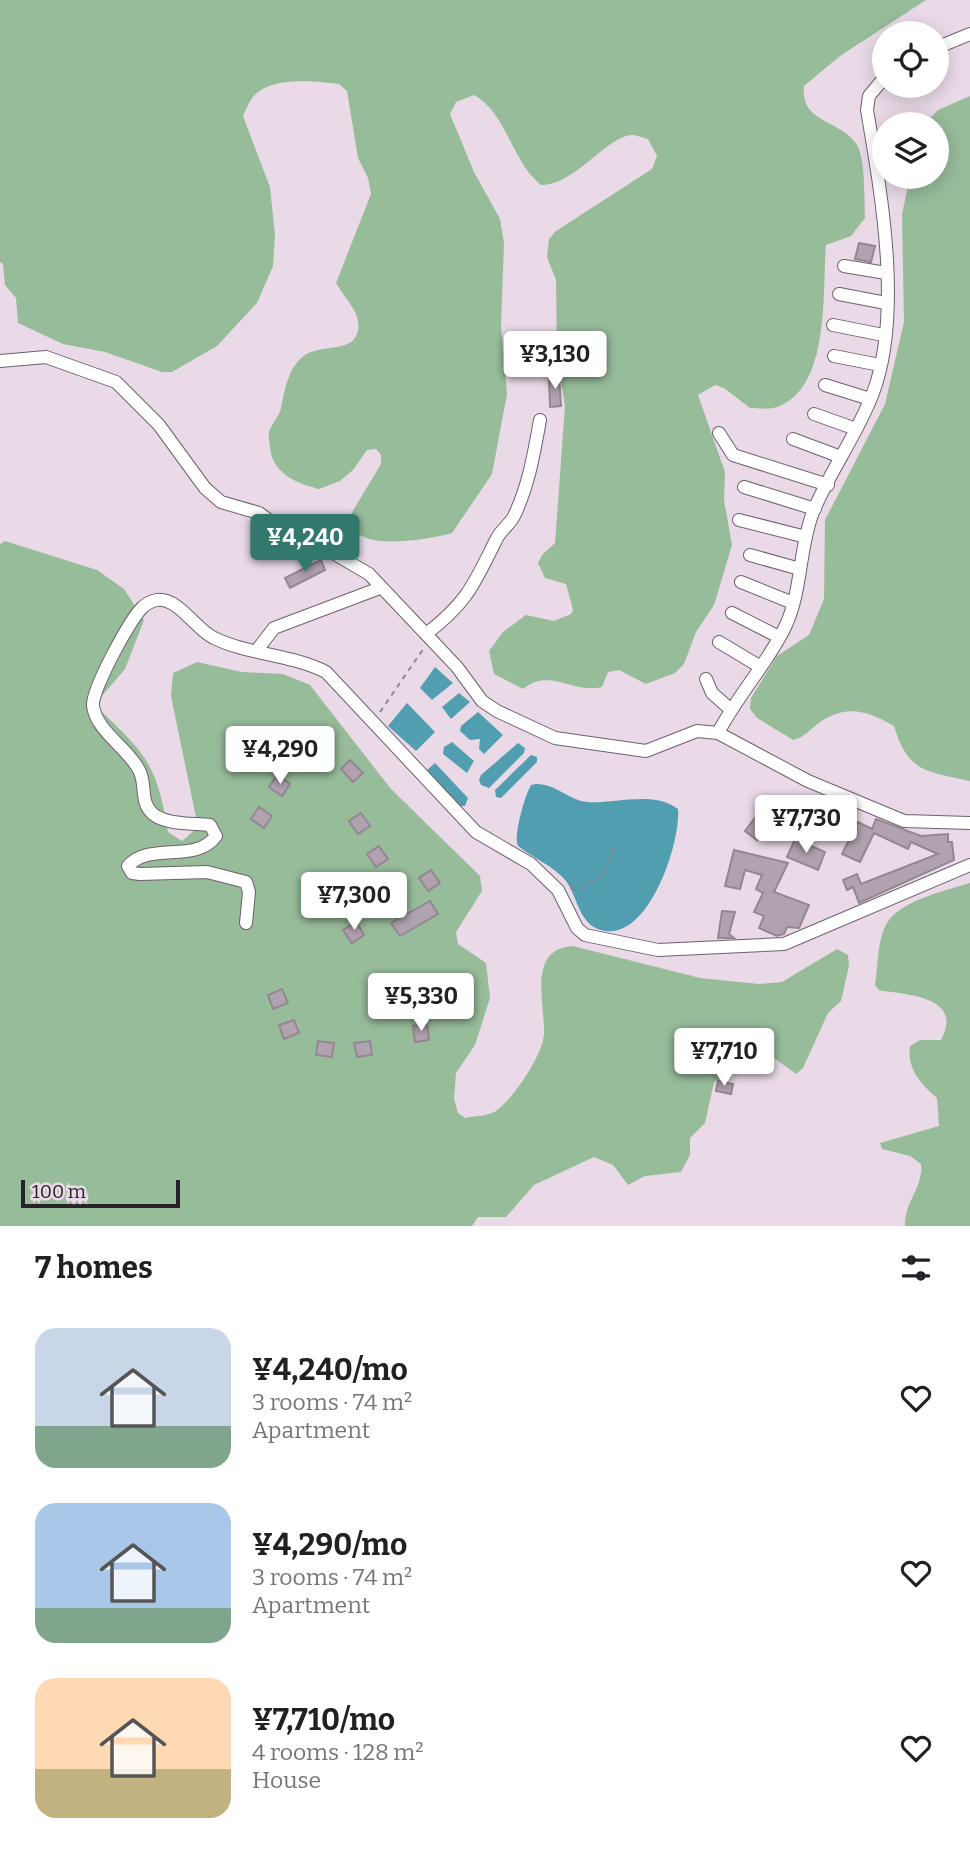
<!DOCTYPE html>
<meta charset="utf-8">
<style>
body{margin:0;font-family:Bitter,serif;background:#f2f2f2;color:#202124;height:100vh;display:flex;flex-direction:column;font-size:26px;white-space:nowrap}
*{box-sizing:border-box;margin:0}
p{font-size:23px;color:#757577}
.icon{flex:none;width:38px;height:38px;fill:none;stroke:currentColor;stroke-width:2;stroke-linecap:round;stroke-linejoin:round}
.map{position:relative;height:1226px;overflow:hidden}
.side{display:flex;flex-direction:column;background:#fff;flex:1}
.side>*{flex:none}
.fabs{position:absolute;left:872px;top:21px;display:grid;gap:14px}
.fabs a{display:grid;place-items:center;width:77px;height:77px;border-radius:50%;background:#fff;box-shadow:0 4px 18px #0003;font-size:35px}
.scale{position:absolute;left:21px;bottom:18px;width:159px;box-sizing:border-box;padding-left:7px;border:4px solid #272227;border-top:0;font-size:19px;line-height:24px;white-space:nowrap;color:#272227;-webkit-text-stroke:5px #eadae8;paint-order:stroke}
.price{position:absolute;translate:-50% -60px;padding:0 16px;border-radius:7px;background:#fff;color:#222;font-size:23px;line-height:46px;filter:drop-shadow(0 2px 4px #0008)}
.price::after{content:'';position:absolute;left:50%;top:42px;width:21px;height:16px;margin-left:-10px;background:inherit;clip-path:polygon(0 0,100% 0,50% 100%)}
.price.current{background:#33786d;color:#fff}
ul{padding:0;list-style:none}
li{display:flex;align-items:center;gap:21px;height:175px;padding:0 35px}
li span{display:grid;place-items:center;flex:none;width:196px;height:140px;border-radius:21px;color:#555}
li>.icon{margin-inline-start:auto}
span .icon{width:84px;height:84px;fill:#fffc;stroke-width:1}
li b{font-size:30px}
h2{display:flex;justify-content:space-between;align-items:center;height:84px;padding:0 35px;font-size:30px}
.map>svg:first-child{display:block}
.green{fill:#97bc9a}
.water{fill:#529eb1}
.building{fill:#b1a2af;stroke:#948692;stroke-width:2}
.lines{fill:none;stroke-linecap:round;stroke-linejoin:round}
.minor-casing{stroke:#6d606c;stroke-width:14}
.path{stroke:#918690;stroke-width:2;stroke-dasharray:5 5;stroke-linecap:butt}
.minor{stroke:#fff;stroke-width:12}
</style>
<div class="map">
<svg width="970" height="1226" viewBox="0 0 970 1226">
<rect width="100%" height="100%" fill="#eadae8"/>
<g class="green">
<path d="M0,0H926L840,56L804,86C800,122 837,119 855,142C866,155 864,200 865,218L851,236L826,245C822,291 831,388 777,407C769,410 758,408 750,408L724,388L715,385L698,395L725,472L724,500L732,545L714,605L696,632L684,664L675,673L646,684L619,670L608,672L602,687C573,694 549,667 523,689L494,674L489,651L503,632L526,615L554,621L571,614L573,610L566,584L545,578L538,563L542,555L555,543L565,406L557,358L556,280L547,257L549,239L556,231L652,169L657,156L648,139C643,138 637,135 632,135C606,136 576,185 541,185C511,161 507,113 474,95L456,102L450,114L474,172L500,219L504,243L501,326L507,394L492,474L452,533C432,539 375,548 359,534C354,529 353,520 351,514L381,464V455L376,449L367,450L353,470L340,481L319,489C296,483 273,474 270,448C270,443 268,437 269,432C272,423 279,417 281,408C285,389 288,367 305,355C319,345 351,352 357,334C364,315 345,299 336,283L371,194L368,178L358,158L347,91L339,84C316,81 271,76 254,96C249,101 246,110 243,116L270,187L275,235L273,266L257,303L217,346L172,372H162L105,352L63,344L18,323L16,298L5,285L3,264L0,262Z"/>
<path d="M970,96V781C926,771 908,773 894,726C871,713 851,704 825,719C813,725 807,737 793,740L757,718L750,709L751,698L777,656L809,635L824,599L825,520L885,404L904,322L902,214L910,177H936V124H924L938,110Z"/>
<path d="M5,541L97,570L124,589L144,620L125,669L101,697L99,709C147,755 157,765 168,832L182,841L198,827L171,696L173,673L197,662L242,672L283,674L310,685L391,789L480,876L482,891L456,932L458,944L486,963L490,998L475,1045L456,1073L454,1099L458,1113L465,1118C474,1116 488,1116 496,1111C513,1099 543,1055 544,1034C545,1002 527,949 573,946L700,978L759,984L782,982L837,949L848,955L849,966L841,1001L828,1013L803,1068L796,1074L767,1053L714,1082L705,1123L690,1138V1155L681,1172L645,1176L628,1185L613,1165L594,1157L534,1185L506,1217H478L472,1226H0V544Z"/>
<path d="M970,883V1226H905C904,1203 924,1186 921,1164L910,1156L882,1149L880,1143L939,1126L937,1098C920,1083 907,1069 910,1046L920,1040H941C965,995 904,995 879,990L875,985C878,967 877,936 889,920C904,900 947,890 970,883Z"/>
</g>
<g class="water">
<path d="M435,667L453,683L432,700L420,688Z"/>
<path d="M459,693L470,702L451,719L442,707Z"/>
<path d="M407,703L435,732L416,751L388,726Z"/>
<path d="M478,712L503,735L484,754L479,749L480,739L470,740L460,731L461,726Z"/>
<path d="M452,742L474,761L467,773L443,754L444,747Z"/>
<path d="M518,743L525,748L524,753L489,788L481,785L479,780L481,775Z"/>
<path d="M531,755L537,757V762L501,798L496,797L495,790Z"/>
<path d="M435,763L468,798L465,806H459L426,771Z"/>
<path d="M536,784C557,784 568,800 587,802C614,804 654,790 678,809C681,843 647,948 598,929C579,922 577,896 566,881C554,866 533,858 518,846C513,836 525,795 531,785Z"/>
</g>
<g class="building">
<path d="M859,243L875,246L871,262L855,259Z"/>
<path d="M549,375H559L561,406L550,407Z"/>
<path d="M321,560L325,570L290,588L285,578Z"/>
<path d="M350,760L363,773L353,782L341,769Z"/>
<path d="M277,775L290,784L282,796L269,787Z"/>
<path d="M767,802L785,816L775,829L769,825L757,840L745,831Z"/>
<path d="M259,807L272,816L264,828L251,819Z"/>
<path d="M361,813L370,826L358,834L349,821Z"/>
<path d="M876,819L921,836L948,834V842H952L954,860L859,903L853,887L847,890L843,880L857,874L861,884L938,854L911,842L908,849L874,833L860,862L842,854L858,822L872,829Z"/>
<path d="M795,839L825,852L818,870L787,857Z"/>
<path d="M379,846L388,859L376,867L367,854Z"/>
<path d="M734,850L788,863L774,892L809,905L799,928L787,927L784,934L777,936L759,928L764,916L754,912L763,893L756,889L762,875L745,870L740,889L725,886Z"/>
<path d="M431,870L440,883L428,891L419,878Z"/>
<path d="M386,882L395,895L383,903L374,890Z"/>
<path d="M430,901L438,914L400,936L391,923Z"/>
<path d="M722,911L735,912L729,934L734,938H718Z"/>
<path d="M356,922L364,935L352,943L343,930Z"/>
<path d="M282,989L288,1003L273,1009L268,995Z"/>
<path d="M294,1020L299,1033L284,1039L279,1025Z"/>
<path d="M427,1025L429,1040L415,1042L413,1026Z"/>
<path d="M318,1041L334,1043L332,1057L316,1055Z"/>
<path d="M370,1041L372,1055L357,1057L354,1043Z"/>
<path d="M718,1081L733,1084L731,1094L716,1091Z"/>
</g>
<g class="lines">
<defs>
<g id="minor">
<path d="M936,48L970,34"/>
<path d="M844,266L886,273"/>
<path d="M839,294L886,303"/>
<path d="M833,325L883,335"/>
<path d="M834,356L880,365"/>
<path d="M0,361L46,357L116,382L159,425L205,488L221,502L259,513L281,529L316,537L335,554L369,574L457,667L482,701L497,711L555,738L646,751L697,731L718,733L808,781L904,821L970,823"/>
<path d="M825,385L870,399"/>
<path d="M814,414L856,429"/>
<path d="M719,433L733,455L828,485"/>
<path d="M793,439L841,457"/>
<path d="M744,487L815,509"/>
<path d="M739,520L806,537"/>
<path d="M750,555L800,569"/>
<path d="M741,582L793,603"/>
<path d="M732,613L779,637"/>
<path d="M426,634C467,603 474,584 496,540C501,529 511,524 515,514C529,484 534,453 540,420"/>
<path d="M719,642L759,666"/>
<path d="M257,650L274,628L380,588"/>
<path d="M706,679L712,693L730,709"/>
<path d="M718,733C737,696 770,660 786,625C802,590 799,548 813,512C830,471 857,435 873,393C903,313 881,192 867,110L869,96L884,78"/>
<path d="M246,923L249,892L246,882L207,872L140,874L132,873L128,866C150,841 196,864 216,836L210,825C193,823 167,825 153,814C139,802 147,784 139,770C127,747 97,732 93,706C91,691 131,617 143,607C147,603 152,601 157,600C178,597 196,630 214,638C249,655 290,654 326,672L476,832L531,864L558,890L577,928L585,935L658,950L784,944L970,865"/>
</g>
</defs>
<use href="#minor" class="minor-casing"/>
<g class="path">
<path d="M380,712L424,648"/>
<path d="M570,888L583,886L605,873L614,846"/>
</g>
<use href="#minor" class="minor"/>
</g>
</svg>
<div class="fabs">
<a><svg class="icon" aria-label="locate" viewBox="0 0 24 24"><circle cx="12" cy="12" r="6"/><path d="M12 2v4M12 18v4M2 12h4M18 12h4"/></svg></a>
<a><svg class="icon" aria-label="layers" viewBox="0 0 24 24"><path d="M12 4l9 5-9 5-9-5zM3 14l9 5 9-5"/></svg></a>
</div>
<div class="scale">100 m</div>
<b class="price" style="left:555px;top:391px">¥3,130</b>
<b class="price current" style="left:305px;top:574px">¥4,240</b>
<b class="price" style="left:280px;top:786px">¥4,290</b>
<b class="price" style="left:806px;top:855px">¥7,730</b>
<b class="price" style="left:354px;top:932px">¥7,300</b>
<b class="price" style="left:421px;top:1033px">¥5,330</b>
<b class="price" style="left:724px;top:1088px">¥7,710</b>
</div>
<section class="side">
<h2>7 homes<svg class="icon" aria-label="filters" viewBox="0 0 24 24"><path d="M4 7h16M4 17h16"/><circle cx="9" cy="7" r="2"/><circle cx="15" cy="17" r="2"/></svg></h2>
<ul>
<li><span style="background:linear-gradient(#c9d6e8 70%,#7fa58c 0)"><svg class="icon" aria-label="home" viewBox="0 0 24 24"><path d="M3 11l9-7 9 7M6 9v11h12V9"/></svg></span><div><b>¥4,240/mo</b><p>3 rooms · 74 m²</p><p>Apartment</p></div><svg class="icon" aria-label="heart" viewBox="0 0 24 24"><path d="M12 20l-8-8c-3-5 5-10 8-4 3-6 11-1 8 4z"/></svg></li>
<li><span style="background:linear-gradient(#a9c7e8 75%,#7fa58c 0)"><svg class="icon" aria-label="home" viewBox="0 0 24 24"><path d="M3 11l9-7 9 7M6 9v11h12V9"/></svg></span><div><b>¥4,290/mo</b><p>3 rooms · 74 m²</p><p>Apartment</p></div><svg class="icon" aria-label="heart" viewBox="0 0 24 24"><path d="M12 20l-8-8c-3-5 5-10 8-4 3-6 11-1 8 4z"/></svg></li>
<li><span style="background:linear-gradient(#ffd9b3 65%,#c2b280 0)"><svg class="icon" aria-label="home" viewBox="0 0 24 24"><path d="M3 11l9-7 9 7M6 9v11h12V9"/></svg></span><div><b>¥7,710/mo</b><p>4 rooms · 128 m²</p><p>House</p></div><svg class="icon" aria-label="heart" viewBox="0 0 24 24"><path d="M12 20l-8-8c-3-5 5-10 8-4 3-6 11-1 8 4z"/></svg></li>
</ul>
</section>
